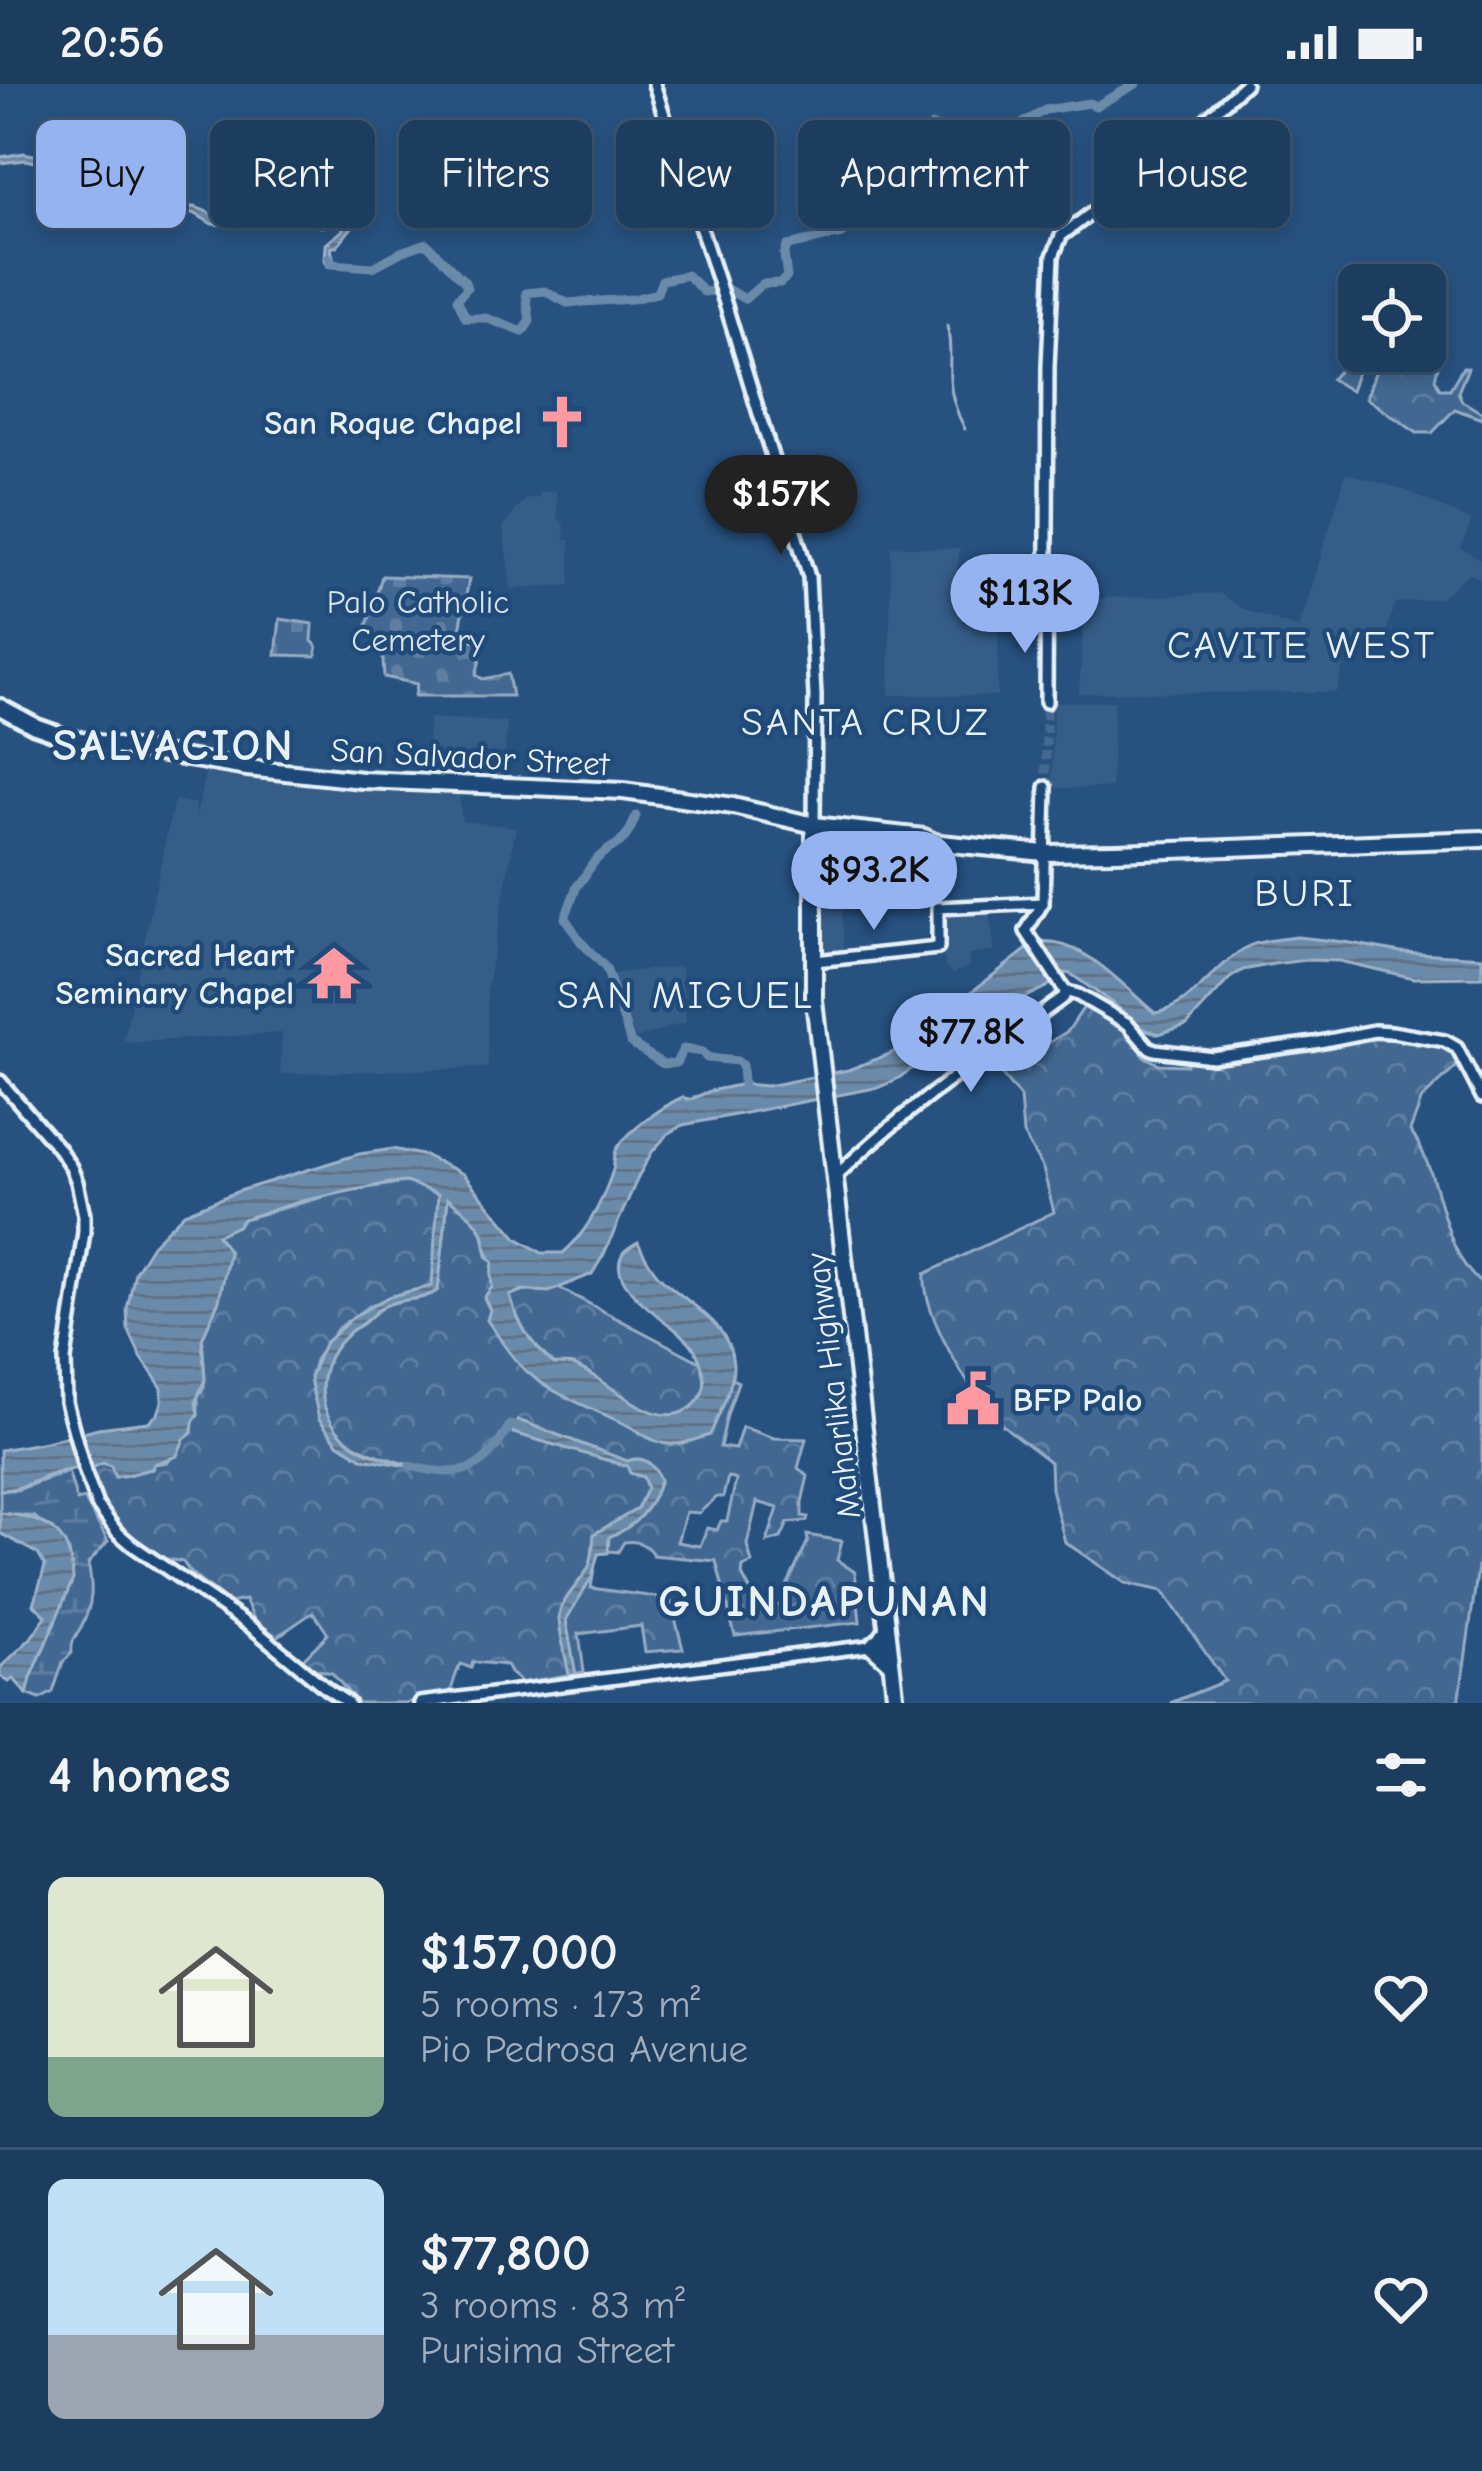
<!DOCTYPE html>
<meta charset="utf-8">
<style>
body{margin:0;font-family:"Comic Neue",sans-serif;background:#2a4868;color:#f1f3f6;height:100vh;display:flex;flex-direction:column;font-size:45px;white-space:nowrap}
*{box-sizing:border-box;margin:0}
p{font-size:39px;color:#a0aebd}
.icon{flex:none;width:66px;height:66px;fill:none;stroke:currentColor;stroke-width:2;stroke-linecap:round;stroke-linejoin:round}
.map{position:relative;height:1619px;overflow:hidden}
.drawer{display:flex;flex-direction:column;background:#1d3d5f;flex:1}
.drawer>*{flex:none}
.guide{position:absolute;left:36px;top:36px;width:1410px;height:108px;display:flex;gap:24px}
.controls{position:absolute;left:1338px;top:180px;display:grid;gap:24px}
.controls a{display:grid;place-items:center;width:108px;height:108px;border-radius:18px;background:#1d3d5f;box-shadow:0 6px 18px #0003,0 0 0 3px #3b5674;font-size:60px}
.price{position:absolute;translate:-50% -102px;padding:0 27px;border-radius:42px;background:#95b2f1;color:#111;font-size:39px;line-height:78px;filter:drop-shadow(0 3px 6px #0008)}
.price::after{content:'';position:absolute;left:50%;top:72px;width:36px;height:27px;margin-left:-18px;background:inherit;clip-path:polygon(0 0,100% 0,50% 100%)}
.price.on{background:#222;color:#fff}
ul{padding:0;list-style:none}
li{display:flex;align-items:center;gap:36px;height:300px;padding:0 48px}
li+li{border-top:3px solid #3b5674}
li span{display:grid;place-items:center;flex:none;width:336px;height:240px;border-radius:18px;color:#555}
li>.icon{margin-inline-start:auto}
span .icon{width:144px;height:144px;fill:#fffc;stroke-width:1}
li b{font-size:51px}
h2{display:flex;justify-content:space-between;align-items:center;height:144px;padding:0 48px;font-size:51px}
.tag{padding:0 42px;border-radius:18px;background:#1d3d5f;box-shadow:0 6px 18px #0003,0 0 0 3px #3b5674;font-size:42px;line-height:108px}
.tag.on{background:#95b2f1;color:#111}
.status{display:flex;justify-content:space-between;align-items:center;height:84px;padding:0 60px;background:#1d3d5f;direction:ltr}
.status svg{height:33px;fill:currentColor}
.map>svg:first-child{display:block}
.built{fill:#355d88}
.forest{fill:url(#forest-crowns);stroke:#96acc4;stroke-width:3;fill-rule:evenodd}
.wetland{fill:url(#wetland-marsh);stroke:#96acc4;stroke-width:3}
.cemetery{fill:url(#cemetery-stones);stroke:#96acc4;stroke-width:3}
.water{fill:url(#water-rules);stroke:#9db3c9;stroke-width:3}
.lines{fill:none;stroke-linecap:round;stroke-linejoin:round}
.stream{stroke:#9db3c9;stroke-width:3}
.river{stroke:#6b8aaa;stroke-width:9}
.secondary-tunnel{stroke:#446991;stroke-width:9;stroke-dasharray:9 4.5;stroke-linecap:butt}
.secondary-casing{stroke:#e8f1f8;stroke-width:18}
.highway-casing{stroke:#e8f1f8;stroke-width:22}
.secondary{stroke:#1f4a7a;stroke-width:9}
.highway{stroke:#1f4a7a;stroke-width:14}
.labels{text-anchor:middle;stroke-width:9;stroke-linejoin:round;paint-order:stroke}
.poi-label{font-size:33px;font-weight:bold;fill:#e8f1f8;stroke:#1f4a7a;text-anchor:end}
.park-label{font-size:33px;fill:#d8e3ee;stroke:#1f4a7a}
.street-label{font-size:33px;fill:#e8f1f8;stroke:#1f4a7a}
.quarter-label{font-size:39px;letter-spacing:3px;fill:#e8f1f8;stroke:#1f4a7a}
.district-label{font-size:45px;font-weight:bold;letter-spacing:3px;fill:#e8f1f8;stroke:#1f4a7a}
</style>
<div class="status"><b>20:56</b><svg viewBox="0 0 49 12"><path d="M0 12V9h3v3zM5 12V6h3v6zM10 12V3h3v9zM15 12V0h3v12zM26 1h20v11H26zM47 4h2v5h-2z"/></svg></div>
<div class="map">
<svg width="1482" height="1619" viewBox="0 0 1482 1619">
<defs>
<pattern id="forest-crowns" width="20" height="18" patternUnits="userSpaceOnUse" patternTransform="scale(3)"><rect width="20" height="18" fill="#436891"/><path d="M2 6a3 3 0 1 1 6 0M12 15a3 3 0 1 1 6 0" fill="none" stroke="#5e7ea1"/></pattern>
<pattern id="wetland-marsh" width="20" height="14" patternUnits="userSpaceOnUse" patternTransform="scale(3)"><rect width="20" height="14" fill="#436891"/><path d="M1 5h8M5 5V1M11 12h8M15 12V8" fill="none" stroke="#5e7ea1"/></pattern>
<pattern id="cemetery-stones" width="16" height="16" patternUnits="userSpaceOnUse" patternTransform="scale(3)"><rect width="16" height="16" fill="#436891"/><path d="M2 7V4a2 2 0 0 1 4 0v3zM10 15v-3a2 2 0 0 1 4 0v3z" fill="#5e7ea1"/></pattern>
<pattern id="water-rules" width="6" height="5" patternUnits="userSpaceOnUse" patternTransform="scale(3)"><rect width="6" height="5" fill="#6b8aaa"/><path d="M0 2.5h6" fill="none" stroke="#5e7388"/></pattern>
</defs>
<rect width="100%" height="100%" fill="#27517f"/>
<filter id="ink" filterUnits="userSpaceOnUse"><feTurbulence type="fractalNoise" baseFrequency=".00833" numOctaves="2"/><feDisplacementMap in="SourceGraphic" scale="24" xChannelSelector="R" yChannelSelector="G"/><feConvolveMatrix kernelMatrix="1 2 1 2 8 2 1 2 1" color-interpolation-filters="sRGB"/></filter>
<g filter="url(#ink)">
<g class="built">
<path d="M1346,389L1402,405L1472,437L1460,464L1482,476V496L1468,489L1441,514L1395,519L1386,548L1375,547L1356,556V570L1346,573L1336,608L1079,609L1085,515L1220,509L1245,526L1299,545Z"/>
<path d="M556,407L558,434L564,439L565,456H570V501L511,505L503,442L526,415L539,413L540,408Z"/>
<path d="M891,462L960,465L957,487L982,504L986,536L999,537L997,612L889,611Z"/>
<path d="M1114,617L1111,704H1052L1053,618Z"/>
<path d="M429,634L507,638L505,669H472L466,674L465,695L425,694Z"/>
<path d="M206,684L332,700L459,710L462,737L516,743L487,904L488,984L280,990L282,949L123,959L174,716L196,720L195,737Z"/>
<path d="M839,757L851,758L848,826H842L844,869L823,870L829,762Z"/>
<path d="M989,826L995,867L968,871L970,882L953,889L945,882L942,828Z"/>
<path d="M681,882L686,938L636,955L610,890Z"/>
</g>
<g class="forest">
<path d="M1427,260L1430,266L1428,276L1438,282L1435,295L1440,305H1450L1463,283L1468,284L1458,308L1462,317L1482,329V335L1455,325L1432,349H1417L1366,314L1377,283L1361,277L1351,307L1331,295L1359,265L1425,267Z"/>
<path d="M1084,923C1107,935 1138,944 1143,972L1159,980L1187,981V975L1211,978L1315,965L1375,951L1443,963L1453,968L1458,981L1422,1015L1410,1047C1443,1089 1439,1167 1482,1200V1455L1459,1619H1170L1225,1597L1163,1507L1125,1499L1065,1458L1051,1405L1050,1378C1033,1364 1013,1351 997,1336C969,1308 922,1229 925,1190L1054,1128L1043,1085L1023,1050L1020,1013L1000,989L1068,947Z"/>
<path d="M406,1098L439,1109L433,1202L406,1208L371,1221L353,1233L338,1244L315,1276L310,1294L314,1315L338,1359L363,1374L405,1381C386,1372 363,1369 346,1355C312,1326 315,1278 348,1249C353,1245 359,1243 364,1239C371,1233 377,1226 386,1221C403,1213 423,1218 438,1206L448,1114L468,1129L482,1146L487,1172L493,1177L509,1211C529,1203 541,1211 559,1204L738,1298L727,1331L720,1363L735,1365L742,1343L774,1354L806,1355L798,1384L808,1392L802,1418V1432L808,1433L807,1437L788,1439L781,1454L767,1458L778,1424L757,1418L747,1461L752,1479L743,1483L742,1491L759,1523L769,1521L770,1524L787,1518L786,1504L808,1457L807,1451L842,1457L837,1476L855,1488L860,1538L735,1552L716,1477L653,1471C647,1460 636,1456 624,1458L618,1468L597,1466L591,1504L670,1515L683,1565L645,1568L641,1542L579,1550L584,1588L522,1599L510,1589L506,1581L473,1578L471,1584L461,1580C454,1591 454,1600 449,1612L404,1619H358L332,1589L315,1585L302,1576L328,1550L313,1528L277,1553L254,1535L245,1516L229,1519C213,1504 194,1497 183,1478L157,1473L129,1452L105,1426L88,1381L103,1379L111,1382L116,1393L152,1385L153,1380L168,1378L184,1355L192,1349L193,1338L198,1331V1312L204,1303L205,1295L202,1255L219,1216L229,1169L216,1152L237,1142L243,1135L341,1108ZM728,1393L736,1396L727,1437H721L717,1446L707,1444L700,1462L677,1458L686,1428L699,1429L717,1413H723Z"/>
</g>
<path class="wetland" d="M68,1387L77,1417L84,1415L108,1457L88,1480C93,1502 93,1520 82,1541C76,1553 71,1555 72,1569L63,1578L53,1608L40,1615L27,1610L31,1594L73,1495L69,1467L35,1433L0,1429V1406H17Z"/>
<g class="cemetery">
<path d="M382,492L469,495L459,552L484,560L476,591L483,595L508,590L512,612H415L417,600L384,593L382,560L366,545Z"/>
<path d="M280,535L313,540L312,557L317,562L316,572L276,571Z"/>
</g>
<g class="water">
<path d="M24,69L52,75L99,109L137,106L153,112L165,122L195,123L220,133L228,132L259,110L275,108L306,96L316,103L322,112L316,128C323,142 335,134 347,135L353,142L337,162L331,164L334,178L328,182L325,176L326,160L342,147L343,143L341,139L321,143L314,139L310,126L314,113L308,105L303,104L284,116L257,120L234,136L222,141L212,140L194,129H161L144,116L98,115L46,80L25,76L0,79V73Z"/>
<path d="M1297,853L1344,858L1401,868L1482,873V893L1414,894L1339,877L1306,876L1274,880L1243,886L1230,894L1187,941L1159,950L1139,943L1116,922L1071,890L1064,889L1048,902L1005,923L946,960L899,994L880,1003L683,1041L668,1050L652,1068L639,1091L604,1170L592,1190L549,1208L522,1206L510,1212C519,1242 530,1259 554,1280C558,1280 569,1280 573,1281C603,1291 647,1341 680,1329C692,1325 701,1317 704,1303C707,1292 698,1269 691,1260C677,1241 602,1203 623,1169C627,1164 633,1161 638,1158C643,1169 649,1180 657,1190C683,1219 730,1235 733,1280C734,1303 719,1330 710,1351C699,1354 686,1360 674,1360C655,1362 640,1347 623,1339C588,1322 546,1309 519,1280C505,1265 498,1251 487,1236L490,1226L484,1214L492,1203L491,1191L493,1178C484,1168 487,1163 483,1150C477,1135 461,1124 448,1114L438,1206C423,1218 403,1213 385,1222C376,1226 371,1233 363,1239C358,1243 352,1245 348,1250C315,1279 312,1327 348,1356C367,1372 395,1376 418,1384L362,1374L338,1359L319,1335L310,1293L324,1260L353,1233L388,1213L432,1202L438,1110L406,1098L389,1099L302,1117L243,1135L237,1142L217,1151L229,1168L219,1216L202,1255L205,1295L196,1317L198,1331L193,1338L192,1349L184,1355L177,1372L154,1380L152,1385C139,1387 128,1392 115,1393L111,1382L103,1379L92,1384L88,1381C78,1386 70,1385 59,1388C38,1394 23,1406 0,1406V1366L46,1358L98,1344L148,1338L158,1330L162,1318V1304L141,1273L128,1245L127,1225L135,1188L152,1161L184,1129L239,1107L359,1070L393,1065L426,1072L463,1090L517,1154L542,1169H563C588,1148 603,1116 613,1086C614,1080 614,1073 616,1067C622,1051 666,1020 683,1013L689,1016L710,1007L743,1000L767,1002L848,986L892,969L1035,859C1083,852 1121,901 1155,929C1193,923 1216,879 1249,862C1261,856 1282,855 1297,853Z"/>
<path d="M518,1336L627,1377C644,1371 654,1380 660,1396C652,1423 636,1443 609,1453L608,1469L598,1470L592,1493L566,1536L576,1591H569C567,1579 558,1541 559,1532C563,1511 583,1498 590,1480C593,1471 593,1459 594,1450L637,1425L647,1404L643,1393L630,1389L627,1382L513,1349Z"/>
<path d="M0,1429C45,1434 71,1445 73,1495L31,1594L27,1610L13,1594L9,1598L0,1592V1584L31,1554L46,1532L34,1520L45,1482L38,1470L0,1449Z"/>
</g>
<g class="lines">
<path class="stream" d="M947,242C952,261 949,276 950,295C951,312 957,330 965,345"/>
<g class="river">
<path d="M329,173L331,180L373,183L401,168L426,159L465,198L467,204L457,215L466,234H486L523,248L530,237L526,209L545,207L567,219L633,215L657,209L662,196L687,191L704,208L715,207"/>
<path d="M725,204L745,215L762,200L780,199L787,193L784,171L787,162L842,150L854,142L870,115L896,98L922,75L928,65V47L932,42L967,51L1008,48L1045,26L1089,19L1096,22L1136,0"/>
<path d="M636,732C623,767 616,755 595,777C588,785 585,794 577,802L565,834L581,858L606,884L631,959L663,980L676,979L683,965L702,968L707,974L737,977L742,981L743,1000"/>
<path d="M410,1382C463,1395 483,1389 510,1341L526,1346"/>
</g>
<path class="secondary-tunnel" d="M1046,703V618"/>
<defs>
<g id="secondary">
<path d="M654,0L726,222L809,493L815,612L814,741"/>
<path d="M1046,618L1048,282L1053,172L1061,152L1159,78L1245,0"/>
<path d="M1046,703L1043,819L1026,847L1065,907L1078,911L1128,940L1148,963L1155,966L1212,973L1314,959L1374,947L1392,948L1445,957L1457,964L1482,1013"/>
<path d="M815,877L938,864V824L1043,819"/>
<path d="M0,997L59,1065L71,1083L77,1098L84,1131V1148L65,1275L66,1318L85,1388L97,1421L117,1448L132,1461L254,1545L328,1606L348,1619"/>
<path d="M834,1094C903,1026 986,970 1064,913L1065,907"/>
<path d="M420,1619L878,1561"/>
</g>
<g id="highway">
<path d="M0,623L35,642L69,654L247,684L362,696L623,707L733,722L814,741L924,753L935,758"/>
<path d="M814,741V916L896,1619"/>
<path d="M930,758L1045,769L1116,768L1482,755"/>
<path d="M887,1545L881,1555L872,1562L891,1579"/>
</g>
</defs>
<use href="#secondary" class="secondary-casing"/>
<use href="#highway" class="highway-casing"/>
<use href="#secondary" class="secondary"/>
<use href="#highway" class="highway"/>
</g>
</g>
<defs>
<symbol id="church-bare" viewBox="-9 -9 18 18"><path d="M-1.2-6h2.4v3.5h3.3v2.4h-3.3V6h-2.4V-.1h-3.3v-2.4h3.3Z" fill="#ff9aa2" stroke="#1f4a7a" stroke-width="2.5" paint-order="stroke"/></symbol>
<symbol id="temple-bare" viewBox="-9 -9 18 18"><path d="M0-6L5-2H3V0L6.5 2.5H4V6H1.5V3h-3V6H-4V2.5H-6.5L-3 0V-2H-5Z" fill="#ff9aa2" stroke="#1f4a7a" stroke-width="2.5" paint-order="stroke"/></symbol>
<symbol id="civic-bare" viewBox="-9 -9 18 18"><path d="M-.6-6.5H3V-4.5H.6V-3L4-1V1h2V6H-6V1h2V-1L-.6-3ZM-1.2 2.5V6h2.4V2.5Z" fill="#ff9aa2" stroke="#1f4a7a" stroke-width="2.5" paint-order="stroke"/></symbol>
</defs>
<g fill-rule="evenodd">
<use href="#church-bare" x="524" y="300" width="76" height="76"/>
<use href="#temple-bare" x="296" y="851" width="76" height="76"/>
<use href="#civic-bare" x="935" y="1277" width="76" height="76"/>
</g>
<g class="labels">
<g class="poi-label">
<text x="522" y="350">San Roque Chapel</text>
<text x="294" y="882">Sacred Heart<tspan x="294" dy="38">Seminary Chapel</tspan></text>
<text x="1013" y="1327" text-anchor="start">BFP Palo</text>
</g>
<g class="park-label">
<text x="418" y="529">Palo Catholic<tspan x="418" dy="38">Cemetery</tspan></text>
</g>
<g class="street-label">
<text transform="translate(470 672) rotate(3)" y="12">San Salvador Street</text>
<text transform="translate(832 1302) rotate(-97)" y="12">Maharlika Highway</text>
</g>
<g class="quarter-label">
<text x="1302" y="574">CAVITE WEST</text>
<text x="866" y="651">SANTA CRUZ</text>
<text x="1305" y="822">BURI</text>
<text x="686" y="924">SAN MIGUEL</text>
</g>
<g class="district-label">
<text x="174" y="676">SALVACION</text>
<text x="825" y="1532">GUINDAPUNAN</text>
</g>
</g>
</svg>
<div class="controls">
<a><svg class="icon" aria-label="locate" viewBox="0 0 24 24"><circle cx="12" cy="12" r="6"/><path d="M12 2v4M12 18v4M2 12h4M18 12h4"/></svg></a>
</div>
<b class="price on" style="left:781px;top:473px">$157K</b>
<b class="price" style="left:1025px;top:572px">$113K</b>
<b class="price" style="left:874px;top:849px">$93.2K</b>
<b class="price" style="left:971px;top:1011px">$77.8K</b>
<div class="guide">
<a class="tag on">Buy</a>
<a class="tag">Rent</a>
<a class="tag">Filters</a>
<a class="tag">New</a>
<a class="tag">Apartment</a>
<a class="tag">House</a>
</div>
</div>
<section class="drawer">
<h2>4 homes<svg class="icon" aria-label="filters" viewBox="0 0 24 24"><path d="M4 7h16M4 17h16"/><circle cx="9" cy="7" r="2"/><circle cx="15" cy="17" r="2"/></svg></h2>
<ul>
<li><span style="background:linear-gradient(#dfe7d0 75%,#7fa58c 0)"><svg class="icon" aria-label="home" viewBox="0 0 24 24"><path d="M3 11l9-7 9 7M6 9v11h12V9"/></svg></span><div><b>$157,000</b><p>5 rooms · 173 m²</p><p>Pio Pedrosa Avenue</p></div><svg class="icon" aria-label="heart" viewBox="0 0 24 24"><path d="M12 20l-8-8c-3-5 5-10 8-4 3-6 11-1 8 4z"/></svg></li>
<li><span style="background:linear-gradient(#bfe0f5 65%,#9aa5b1 0)"><svg class="icon" aria-label="home" viewBox="0 0 24 24"><path d="M3 11l9-7 9 7M6 9v11h12V9"/></svg></span><div><b>$77,800</b><p>3 rooms · 83 m²</p><p>Purisima Street</p></div><svg class="icon" aria-label="heart" viewBox="0 0 24 24"><path d="M12 20l-8-8c-3-5 5-10 8-4 3-6 11-1 8 4z"/></svg></li>
</ul>
</section>
